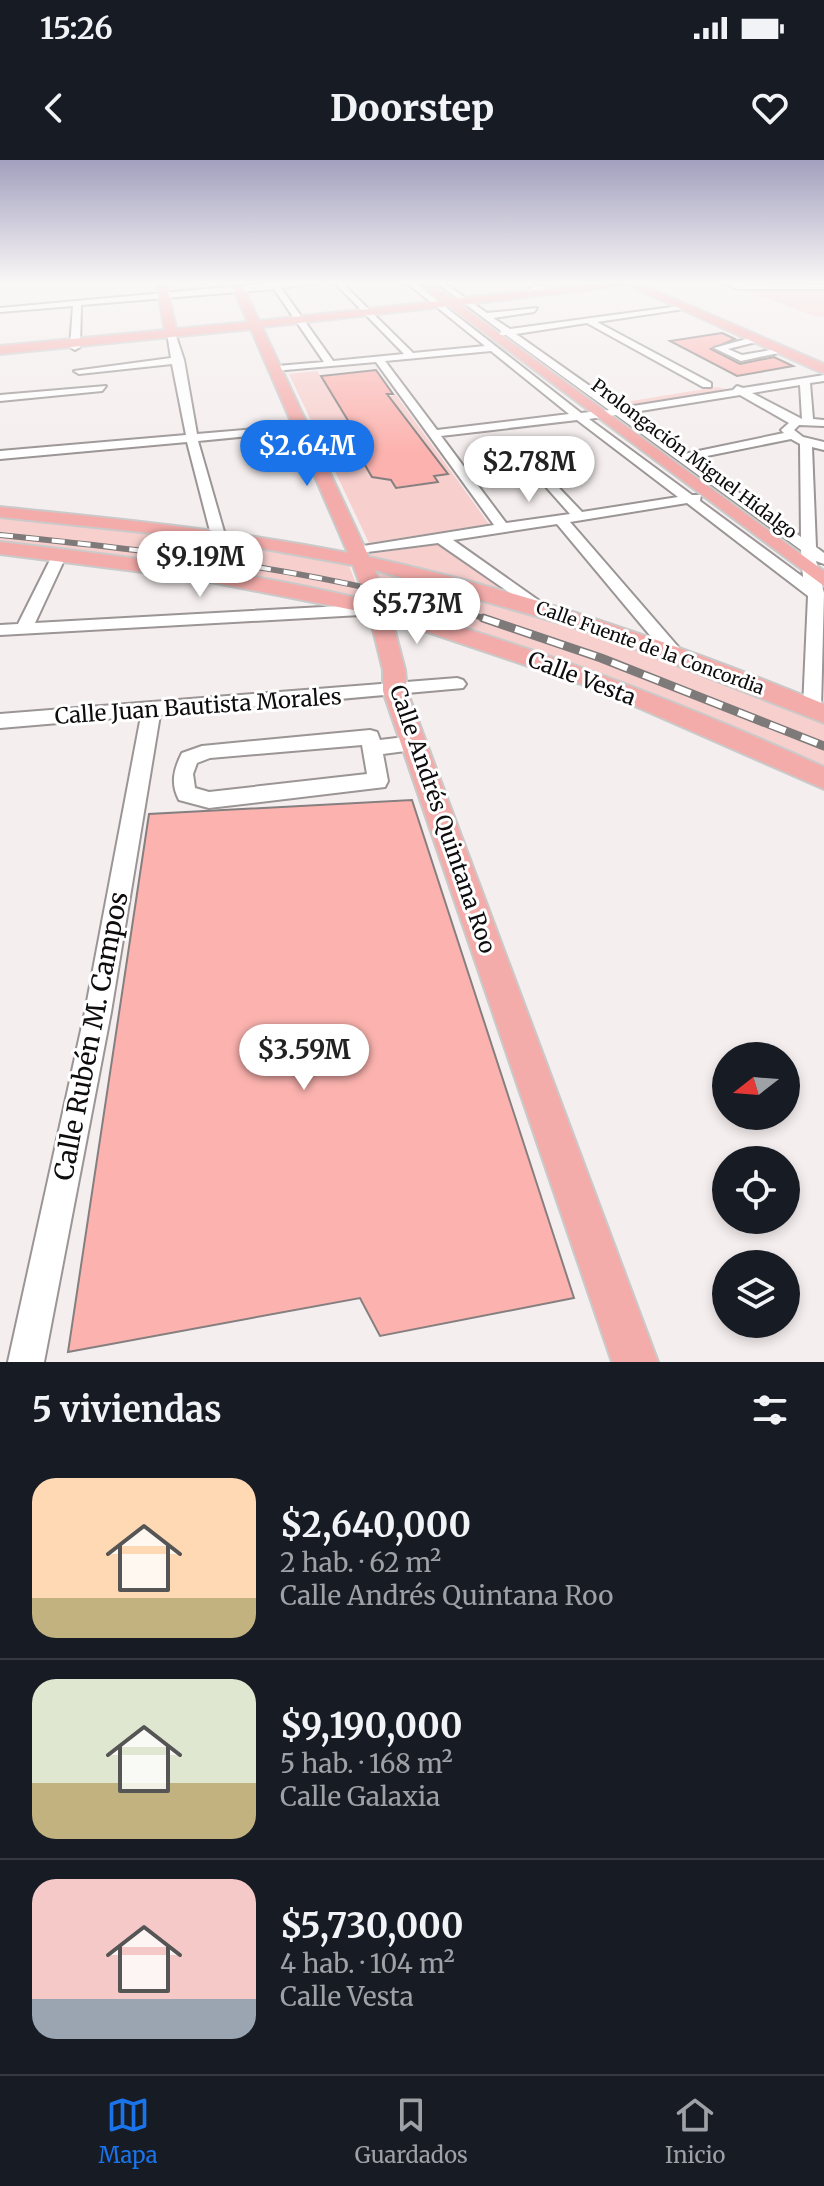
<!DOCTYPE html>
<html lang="es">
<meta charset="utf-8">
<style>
body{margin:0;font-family:Merriweather,serif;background:#20242c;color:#f1f3f6;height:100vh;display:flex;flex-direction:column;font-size:30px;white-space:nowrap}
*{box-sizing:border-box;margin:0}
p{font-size:26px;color:#9ea1a6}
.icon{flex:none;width:44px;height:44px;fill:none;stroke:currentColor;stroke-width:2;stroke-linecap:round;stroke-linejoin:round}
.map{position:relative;height:1202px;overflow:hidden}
.details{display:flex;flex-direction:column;background:#171b24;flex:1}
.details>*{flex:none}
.needle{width:52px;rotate:253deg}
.tools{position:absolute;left:712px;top:882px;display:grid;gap:16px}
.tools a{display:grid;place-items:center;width:88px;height:88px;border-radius:50%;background:#171b24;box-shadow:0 4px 12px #0003;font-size:40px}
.price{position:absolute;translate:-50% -68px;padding:0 18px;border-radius:28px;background:#fff;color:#222;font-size:26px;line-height:52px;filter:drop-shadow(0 2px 4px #0008)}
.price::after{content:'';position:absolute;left:50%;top:48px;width:24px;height:18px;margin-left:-12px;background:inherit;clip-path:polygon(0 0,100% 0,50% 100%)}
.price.selected{background:#1a73e8;color:#fff}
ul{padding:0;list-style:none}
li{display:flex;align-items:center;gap:24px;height:200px;padding:0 32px}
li+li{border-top:2px solid #363941}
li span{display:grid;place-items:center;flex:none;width:224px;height:160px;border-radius:24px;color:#555}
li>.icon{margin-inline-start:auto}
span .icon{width:96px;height:96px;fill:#fffc;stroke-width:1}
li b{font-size:34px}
h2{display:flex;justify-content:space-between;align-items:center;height:96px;padding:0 32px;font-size:34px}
.status{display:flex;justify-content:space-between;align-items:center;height:56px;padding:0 40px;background:#171b24;direction:ltr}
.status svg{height:22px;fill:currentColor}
header{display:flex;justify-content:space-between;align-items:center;height:104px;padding:0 32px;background:#171b24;font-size:36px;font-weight:800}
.tab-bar{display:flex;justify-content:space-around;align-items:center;height:112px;border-top:2px solid #363941;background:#171b24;font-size:22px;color:#9ea1a6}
.tab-bar a{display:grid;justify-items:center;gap:4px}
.tab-bar .selected{color:#1a73e8}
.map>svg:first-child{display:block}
.green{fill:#f7d0ce}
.building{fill:#fcb3af;stroke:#857f7f;stroke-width:2}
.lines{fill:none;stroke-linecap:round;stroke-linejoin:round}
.minor-casing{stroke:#9b9595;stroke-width:4}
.major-casing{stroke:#cacaca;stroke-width:4}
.minor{fill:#fff;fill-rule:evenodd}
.major{fill:#f4acaa;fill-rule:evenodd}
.rail-far1-casing{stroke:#7e7a7a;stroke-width:6}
.rail-casing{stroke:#7e7a7a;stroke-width:9}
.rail-far1{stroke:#fff;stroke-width:4;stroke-dasharray:13;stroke-linecap:butt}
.rail{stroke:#fff;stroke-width:6;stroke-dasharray:17;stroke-linecap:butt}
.labels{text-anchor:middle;stroke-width:6;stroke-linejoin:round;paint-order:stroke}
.far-street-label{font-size:18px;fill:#0e0c0c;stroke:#fff}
.street-label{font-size:22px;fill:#0e0c0c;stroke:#fff}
.near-street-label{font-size:26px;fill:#0e0c0c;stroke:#fff}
</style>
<div class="status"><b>15:26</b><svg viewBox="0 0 49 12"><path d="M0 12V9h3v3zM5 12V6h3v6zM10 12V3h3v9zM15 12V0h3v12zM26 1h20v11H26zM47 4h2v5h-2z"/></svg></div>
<header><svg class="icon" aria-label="back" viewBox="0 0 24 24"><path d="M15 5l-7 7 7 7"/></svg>Doorstep<svg class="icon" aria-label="heart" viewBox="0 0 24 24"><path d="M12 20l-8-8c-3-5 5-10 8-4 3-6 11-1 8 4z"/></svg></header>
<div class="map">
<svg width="824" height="1202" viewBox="0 0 824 1202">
<rect width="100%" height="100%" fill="#f5eeee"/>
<g class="green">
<path d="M726,123H824V156L817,157Z"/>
<path d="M317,211L337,243L396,235L489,364L369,383L289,214Z"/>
<path d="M717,227L727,229L623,249L613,244Z"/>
<path d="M0,356L221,380L348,403L363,442L123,395L0,381Z"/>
<path d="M439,384L516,436L369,400L364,395Z"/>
<path d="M383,410L560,457L824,555V610L390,450L382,423L375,414Z"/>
</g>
<g class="building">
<path d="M722,173L735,179L711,189L740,204L774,197L793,206L737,216L670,181Z"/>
<path d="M376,210L393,234H387L448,314L434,316L438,322L396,328L391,320L372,317L349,278L358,277L321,216Z"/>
<path d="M412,640L574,1138L380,1176L360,1138L68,1192L149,654Z"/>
</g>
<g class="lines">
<defs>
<g id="minor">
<path d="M271,123H319L281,128L333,201L404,194L335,123H342L413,193L485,186L407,123H415L581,253L609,250L506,175H499L501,171L437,123H444L487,153L537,148L534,152L493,158L510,169L687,145L684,149L597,162L711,223V227H703L587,163L516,174L621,248L733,230L737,226L743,228L824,215V221L810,223L813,259L824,260V266L799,265L794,270L803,277L824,282V290L812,287L816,387L824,393V404L816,401L824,433L821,548L819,553H805L803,548L808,436L687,343L570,362L680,489L683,493L674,499L668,497L557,364L453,380L545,445L547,448L539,453L438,383L352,394V388L357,387L494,365L376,202L274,211L277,206L324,202L274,129L81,145L80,187L75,190L70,187L73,146L0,152V148ZM491,191L569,254L437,270L385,201ZM800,225L802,259L752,233ZM740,235L789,263L781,270L784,273L684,294L628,253ZM616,255L801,390L803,417L700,341L701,335H692L589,259ZM577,260L678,337L582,352L519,286L515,288V292L570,354L506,363L441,276ZM791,279L800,284L801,377L692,299Z"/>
<path d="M722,123L824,125V129H738Z"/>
<path d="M534,124L552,128L527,132Z"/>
<path d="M171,170L175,173L184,200L197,274L301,265L307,268L301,271L198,281L225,375L218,379L211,375L187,282L0,299V291L186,275L172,204L79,214L74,211L171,198L167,173Z"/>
<path d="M757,176L760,181L728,189L742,195L783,188L788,191L741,201L714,188Z"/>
<path d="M106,226L102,231L0,241V235Z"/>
<path d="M60,390L67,394L35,463L378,444L386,449L378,454L0,475V465L18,464L53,394Z"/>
<path d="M457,518L463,520L466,524L463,528L160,555L111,852L44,1202H8L85,852L141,556L0,568V554Z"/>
<path d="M370,570L377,572L380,580L413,576L423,583L413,590L383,594L388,621L385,627L209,648L179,640C170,623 174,609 182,593L202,586ZM362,585L367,614L209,632L195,628L193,614L197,603L210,598Z"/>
</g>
<path id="major" d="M156,123H166L176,169L248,162L231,123H241L259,161L441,141L419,123H430L453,139L604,123H637L824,204V213L820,212L628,125L460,145L824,411V426L449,146L262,167L369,397C525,431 676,483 824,544V563L595,473L375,410L388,446C538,487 682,543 824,607V629L596,529L392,460L405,510L407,531L658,1202H612L383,531V510L369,453L190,418L0,394V382C123,396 245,411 366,440L353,405L216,380L0,357V347C117,359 232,370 348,393L251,169L0,194V186L165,170Z"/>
</defs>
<use href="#minor" class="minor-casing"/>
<use href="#major" class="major-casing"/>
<use href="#minor" class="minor"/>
<use href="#major" class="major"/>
<defs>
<path id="rail-far1" d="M0,375C166,392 330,411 490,460"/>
<path id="rail" d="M483,458L601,498L824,586"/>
</defs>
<use href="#rail-far1" class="rail-far1-casing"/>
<use href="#rail" class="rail-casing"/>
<use href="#rail-far1" class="rail-far1"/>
<use href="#rail" class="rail"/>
</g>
<linearGradient id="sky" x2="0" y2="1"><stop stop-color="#a2a0be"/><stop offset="0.42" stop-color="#faf7f7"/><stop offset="1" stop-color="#faf7f7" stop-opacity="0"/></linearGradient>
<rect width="824" height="291" fill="url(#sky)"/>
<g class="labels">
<g class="far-street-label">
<text transform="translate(694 299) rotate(37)" y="6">Prolongación Miguel Hidalgo</text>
<text transform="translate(650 488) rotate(20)" y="6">Calle Fuente de la Concordia</text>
</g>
<g class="street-label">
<text transform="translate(582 518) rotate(21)" y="8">Calle Vesta</text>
<text transform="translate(198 546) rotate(-4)" y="8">Calle Juan Bautista Morales</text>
<text transform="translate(443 659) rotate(71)" y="8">Calle Andrés Quintana Roo</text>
</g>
<g class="near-street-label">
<text transform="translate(91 876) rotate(-79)" y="9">Calle Rubén M. Campos</text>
</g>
</g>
</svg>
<div class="tools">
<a><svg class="needle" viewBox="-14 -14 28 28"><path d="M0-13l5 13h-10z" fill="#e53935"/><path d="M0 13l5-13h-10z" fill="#9ea1a6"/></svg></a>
<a><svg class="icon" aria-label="locate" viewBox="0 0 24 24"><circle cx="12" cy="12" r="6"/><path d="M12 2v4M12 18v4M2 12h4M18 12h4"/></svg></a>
<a><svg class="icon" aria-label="layers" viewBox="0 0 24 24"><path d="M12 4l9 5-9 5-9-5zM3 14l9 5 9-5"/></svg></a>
</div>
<b class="price selected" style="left:307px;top:328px">$2.64M</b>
<b class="price" style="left:529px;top:344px">$2.78M</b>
<b class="price" style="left:200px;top:439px">$9.19M</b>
<b class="price" style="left:417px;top:486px">$5.73M</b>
<b class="price" style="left:304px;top:932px">$3.59M</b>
</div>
<section class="details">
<h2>5 viviendas<svg class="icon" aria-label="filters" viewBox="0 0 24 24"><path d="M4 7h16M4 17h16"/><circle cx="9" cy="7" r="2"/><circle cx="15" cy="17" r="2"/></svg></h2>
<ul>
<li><span style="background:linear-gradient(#ffd9b3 75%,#c2b280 0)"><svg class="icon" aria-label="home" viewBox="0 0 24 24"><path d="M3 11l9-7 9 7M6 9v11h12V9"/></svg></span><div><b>$2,640,000</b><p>2 hab. · 62 m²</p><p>Calle Andrés Quintana Roo</p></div></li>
<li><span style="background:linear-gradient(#dfe7d0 65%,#c2b280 0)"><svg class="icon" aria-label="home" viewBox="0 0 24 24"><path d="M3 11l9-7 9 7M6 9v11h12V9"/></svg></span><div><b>$9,190,000</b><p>5 hab. · 168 m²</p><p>Calle Galaxia</p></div></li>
<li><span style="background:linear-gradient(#f6c9c9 75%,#9aa5b1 0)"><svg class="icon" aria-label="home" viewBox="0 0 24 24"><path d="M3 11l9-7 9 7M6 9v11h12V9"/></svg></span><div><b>$5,730,000</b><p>4 hab. · 104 m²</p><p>Calle Vesta</p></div></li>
</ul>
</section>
<nav class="tab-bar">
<a class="selected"><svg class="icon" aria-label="map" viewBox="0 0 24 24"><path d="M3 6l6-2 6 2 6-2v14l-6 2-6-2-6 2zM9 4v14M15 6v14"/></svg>Mapa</a>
<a><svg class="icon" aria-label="saved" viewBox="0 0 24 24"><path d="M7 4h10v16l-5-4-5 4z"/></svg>Guardados</a>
<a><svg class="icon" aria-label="home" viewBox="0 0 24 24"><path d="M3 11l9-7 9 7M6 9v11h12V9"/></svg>Inicio</a>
</nav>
